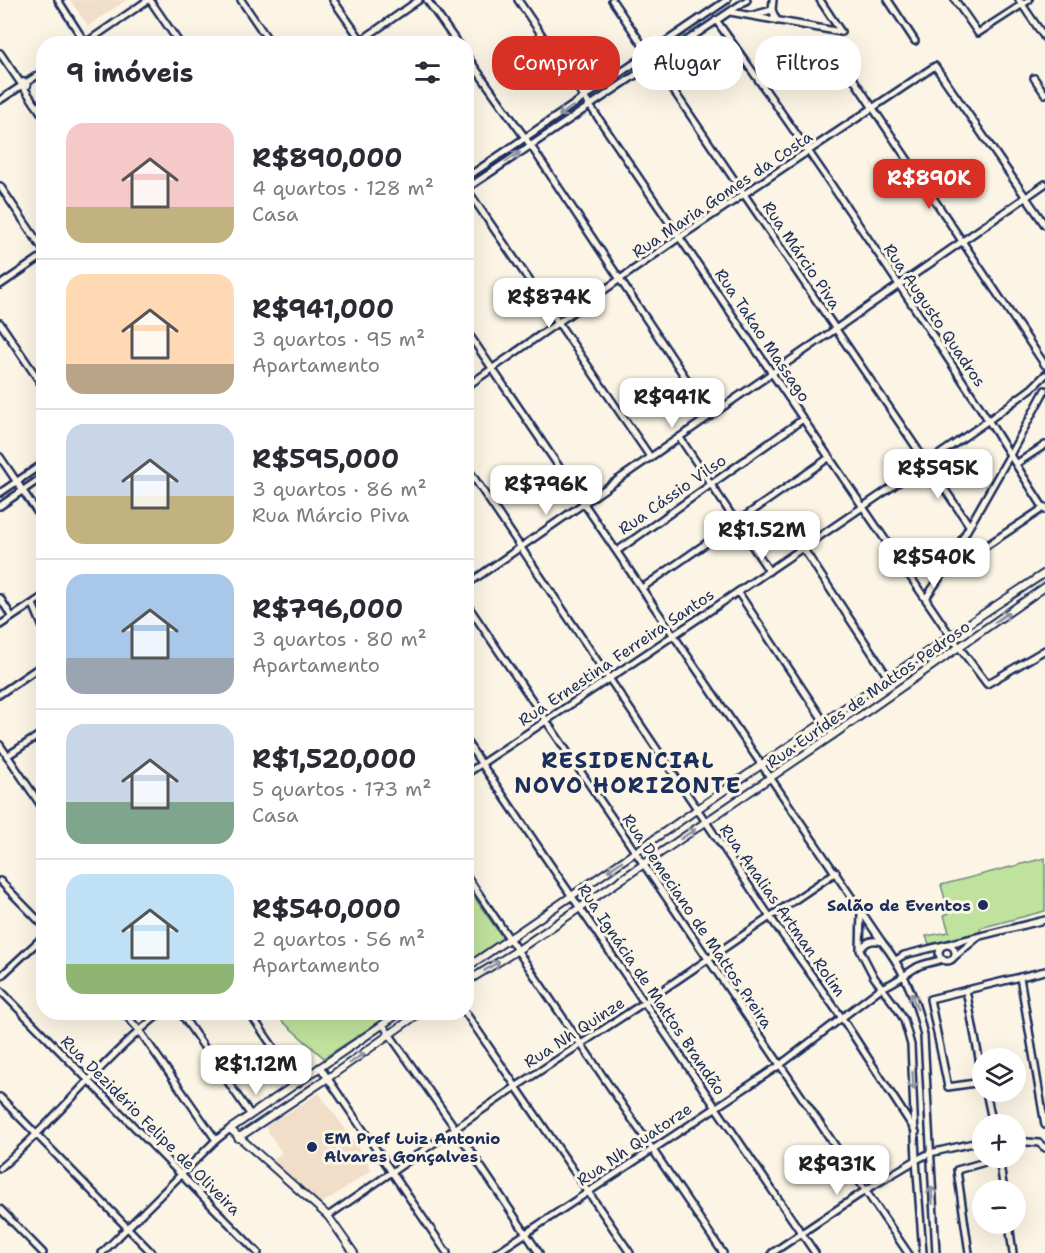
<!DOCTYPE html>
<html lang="pt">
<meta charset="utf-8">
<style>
body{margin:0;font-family:"Shantell Sans",sans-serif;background:#f2f2f3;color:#2b2b33;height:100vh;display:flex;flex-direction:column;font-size:22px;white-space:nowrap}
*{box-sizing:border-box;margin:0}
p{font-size:20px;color:#7c7c81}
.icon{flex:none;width:33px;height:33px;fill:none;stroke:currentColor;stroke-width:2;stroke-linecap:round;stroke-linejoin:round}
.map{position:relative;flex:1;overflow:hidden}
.side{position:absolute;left:36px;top:36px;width:438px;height:984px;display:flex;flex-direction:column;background:#fff;border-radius:24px;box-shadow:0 6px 24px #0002}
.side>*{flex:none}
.banner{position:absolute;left:492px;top:36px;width:462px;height:54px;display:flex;gap:12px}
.buttons{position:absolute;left:972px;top:1048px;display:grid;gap:12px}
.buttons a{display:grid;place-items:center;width:54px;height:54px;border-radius:50%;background:#fff;box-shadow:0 6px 24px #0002;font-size:30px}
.price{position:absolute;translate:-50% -51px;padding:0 14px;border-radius:12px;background:#fff;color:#222;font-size:20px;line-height:39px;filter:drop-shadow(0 2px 3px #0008)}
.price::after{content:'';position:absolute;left:50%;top:36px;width:18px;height:14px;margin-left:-9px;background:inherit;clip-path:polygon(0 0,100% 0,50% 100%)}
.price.current{background:#d93025;color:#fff}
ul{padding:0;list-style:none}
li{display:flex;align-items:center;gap:18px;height:150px;padding:0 30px}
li+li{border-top:2px solid #e1e1e2}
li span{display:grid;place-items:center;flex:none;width:168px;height:120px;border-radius:18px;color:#555}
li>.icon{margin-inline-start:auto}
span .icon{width:72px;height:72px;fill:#fffc;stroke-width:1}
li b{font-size:26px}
h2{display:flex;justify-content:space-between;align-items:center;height:72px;padding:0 30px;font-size:26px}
.chip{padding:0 21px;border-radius:24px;background:#fff;box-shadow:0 6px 24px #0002;font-size:21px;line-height:54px}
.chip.current{background:#d93025;color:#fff}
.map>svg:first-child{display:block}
.built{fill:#f0dec8}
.green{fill:#bfe29c;stroke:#6d887d;stroke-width:1.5}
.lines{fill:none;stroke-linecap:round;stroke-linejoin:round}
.pedestrian-casing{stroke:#1b2f5e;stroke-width:8}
.minor-casing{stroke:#1b2f5e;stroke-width:10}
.tertiary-casing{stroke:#1b2f5e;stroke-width:10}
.pedestrian{stroke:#fcf5e5;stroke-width:4}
.minor{stroke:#fcf5e5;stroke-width:5}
.tertiary{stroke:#fcf5e5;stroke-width:6}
.oneway{stroke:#8c92a2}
.poi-dot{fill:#1b2f5e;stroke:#fcf5e5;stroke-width:2}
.labels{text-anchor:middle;stroke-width:6;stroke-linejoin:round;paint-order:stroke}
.street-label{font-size:16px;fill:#1b2f5e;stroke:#fcf5e5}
.poi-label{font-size:16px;font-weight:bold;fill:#1b2f5e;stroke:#fcf5e5;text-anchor:end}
.district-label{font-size:22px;font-weight:bold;letter-spacing:1.5px;fill:#1b2f5e;stroke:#fcf5e5}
</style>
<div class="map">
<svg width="1045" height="1253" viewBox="0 0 1045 1253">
<rect width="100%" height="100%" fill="#fcf5e5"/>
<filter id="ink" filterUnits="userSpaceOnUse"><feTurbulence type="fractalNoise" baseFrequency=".0167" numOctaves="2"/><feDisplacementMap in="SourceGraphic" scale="12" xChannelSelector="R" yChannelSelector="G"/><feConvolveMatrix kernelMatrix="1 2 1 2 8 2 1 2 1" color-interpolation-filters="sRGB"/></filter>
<g filter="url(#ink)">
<g class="built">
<path d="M70,0H126L88,26Z"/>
<path d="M319,1093L354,1141L372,1170L321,1204L271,1161L282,1153L265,1127Z"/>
</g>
<g class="green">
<path d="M1045,858V911L980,928L981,932L929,944L926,936L949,932L944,915L949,913L941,885Z"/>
<path d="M466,885L504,940L466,964Z"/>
<path d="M273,1013H393L324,1058Z"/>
</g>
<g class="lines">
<defs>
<path id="pedestrian" d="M23,81L28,86"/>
<g id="minor">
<path d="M58,0L86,44"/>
<path d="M150,0L180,44"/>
<path d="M241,0L271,44"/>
<path d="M333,0L364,44"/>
<path d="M427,0L458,44"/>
<path d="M518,0L950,635L987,684L1045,650"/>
<path d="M612,0L969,525"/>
<path d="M773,0L772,10L777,21"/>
<path d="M820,0L841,32"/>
<path d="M888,0L915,41"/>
<path d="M955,0L978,33L1029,0"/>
<path d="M1019,0L1045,38"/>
<path d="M730,12L841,32"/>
<path d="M753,15L772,10"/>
<path d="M716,20C804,143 889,268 972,395C997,433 1020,472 1045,510"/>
<path d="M84,44L148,0"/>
<path d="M356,44L419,0"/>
<path d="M830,44L1045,365"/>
<path d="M0,53L44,117"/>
<path d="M466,55L531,146L711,416"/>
<path d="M1034,78L1045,94"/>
<path d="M0,100L44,71"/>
<path d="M466,178L727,0"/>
<path d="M0,186L44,251"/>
<path d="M466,188L651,458"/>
<path d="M466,189L747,0"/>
<path d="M0,285L44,255"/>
<path d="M0,323L44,388"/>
<path d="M466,330L882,942C904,969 917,1002 924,1036L936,1253"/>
<path d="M466,387L680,237L935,66L1045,225"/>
<path d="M680,438L769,571"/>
<path d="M0,457L44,522"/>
<path d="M1016,464L1045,445"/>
<path d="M466,466L770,917L842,1018L916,1132"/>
<path d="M0,493L44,463"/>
<path d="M0,506L44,476"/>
<path d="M803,548L888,677"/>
<path d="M617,551L803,419"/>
<path d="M944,574L1045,507"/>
<path d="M466,585L1045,184"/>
<path d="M642,588L830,457"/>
<path d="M738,592L833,735"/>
<path d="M0,598L12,617"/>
<path d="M926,598L941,576L1010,455L1045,390"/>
<path d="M466,603L908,1253"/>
<path d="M33,604L44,630"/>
<path d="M0,625L44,596"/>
<path d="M0,694L44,664"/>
<path d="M466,741L815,1253"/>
<path d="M0,745L44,810"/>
<path d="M7,756L44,732"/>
<path d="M466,774C642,657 816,540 989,420L1032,388L1045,375"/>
<path d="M466,875L723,1253"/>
<path d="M0,881L44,926"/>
<path d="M861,911L860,950L874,977L897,1008L904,1020L911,1045L916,1160L923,1253"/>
<circle cx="947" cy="953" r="8"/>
<path d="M861,949C866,941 873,939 882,942"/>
<path d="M954,957L977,938"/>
<path d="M896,960L904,955L1045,920"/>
<path d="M0,977L44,936"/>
<path d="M1020,977L1045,1125"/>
<path d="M0,990L258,1253"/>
<path d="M966,990L982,1074"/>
<path d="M123,1012L139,1030L216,1140"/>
<path d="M180,1012L250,1114"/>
<path d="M249,1012L298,1083"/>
<path d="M465,1012L630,1253"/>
<path d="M383,1025L455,1128L539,1253"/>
<path d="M320,1067L447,1253"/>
<path d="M982,1082L948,1087L930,999L1045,971"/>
<path d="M986,1092L993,1125"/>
<path d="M0,1097L152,1253"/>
<path d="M1016,1141L1039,1143L1045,1148"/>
<path d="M999,1158L1004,1191"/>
<path d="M0,1168C57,1120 103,1058 162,1012"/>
<path d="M0,1209L43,1253"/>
<path d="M328,1216L517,1086L645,1002L836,872"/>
<path d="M1009,1224L1013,1253"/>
<path d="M102,1253L216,1140L230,1129"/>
<path d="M496,1253L780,1065L881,988C896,983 906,973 919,966C926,963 935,962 943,959"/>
<path d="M772,1253L866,1190L916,1160L930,1153L982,1141"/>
<path d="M969,1253L957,1170L999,1158"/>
</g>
<g id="tertiary">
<path d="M466,968C660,837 849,701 1045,573"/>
<path d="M466,982L518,950L833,735L1045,587"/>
<path d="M238,1138L328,1078L421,1012"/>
<path d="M354,1253L328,1216L230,1129L401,1012"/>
</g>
</defs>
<use href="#pedestrian" class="pedestrian-casing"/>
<use href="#minor" class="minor-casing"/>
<use href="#tertiary" class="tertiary-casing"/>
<use href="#pedestrian" class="pedestrian"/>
<use href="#minor" class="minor"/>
<use href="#tertiary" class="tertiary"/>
</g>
<defs><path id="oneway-shaft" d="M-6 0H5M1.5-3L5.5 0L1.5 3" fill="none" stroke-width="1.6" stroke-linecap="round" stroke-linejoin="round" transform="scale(1.5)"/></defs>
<g class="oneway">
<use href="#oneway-shaft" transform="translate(566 111) rotate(146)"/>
<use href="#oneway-shaft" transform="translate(513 157) rotate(-34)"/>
<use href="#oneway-shaft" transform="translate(1002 617) rotate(-35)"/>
<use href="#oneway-shaft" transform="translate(688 834) rotate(-34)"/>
<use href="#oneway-shaft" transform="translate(615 866) rotate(145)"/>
<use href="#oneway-shaft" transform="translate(492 966) rotate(-32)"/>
<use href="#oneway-shaft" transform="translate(914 1001) rotate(-111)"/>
<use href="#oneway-shaft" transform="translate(357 1058) rotate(-35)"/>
<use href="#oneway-shaft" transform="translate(913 1081) rotate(87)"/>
<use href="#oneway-shaft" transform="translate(932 1195) rotate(-94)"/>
</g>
</g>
<g class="poi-dot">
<circle cx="983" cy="905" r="6"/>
<circle cx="312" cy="1147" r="6"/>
</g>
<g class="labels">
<g class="street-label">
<text transform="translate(722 194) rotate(-34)" y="6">Rua Maria Gomes da Costa</text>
<text transform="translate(802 255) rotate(56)" y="6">Rua Márcio Piva</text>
<text transform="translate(935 315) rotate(56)" y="6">Rua Augusto Quadros</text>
<text transform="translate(763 335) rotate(56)" y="6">Rua Takao Massago</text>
<text transform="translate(672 494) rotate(-35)" y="6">Rua Cássio Vilso</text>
<text transform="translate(616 657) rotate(-34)" y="6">Rua Ernestina Ferreira Santos</text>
<text transform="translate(868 694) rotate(-35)" y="6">Rua Eurídes de Mattos Pedroso</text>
<text transform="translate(783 910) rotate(55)" y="6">Rua Analias Artman Rolim</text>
<text transform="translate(698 921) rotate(56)" y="6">Rua Demeciano de Mattos Preira</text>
<text transform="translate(652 989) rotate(56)" y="6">Rua Ignácia de Mattos Brandão</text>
<text transform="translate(574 1032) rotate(-33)" y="6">Rua Nh Quinze</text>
<text transform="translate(151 1125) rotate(45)" y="6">Rua Dezidério Felipe de Oliveira</text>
<text transform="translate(634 1144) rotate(-34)" y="6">Rua Nh Quatorze</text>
</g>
<g class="poi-label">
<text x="971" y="911">Salão de Eventos</text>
<text x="324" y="1144" text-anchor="start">EM Pref Luiz Antonio<tspan x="324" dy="18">Alvares Gonçalves</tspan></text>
</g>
<g class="district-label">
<text x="628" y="768">RESIDENCIAL<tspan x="628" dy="25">NOVO HORIZONTE</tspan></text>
</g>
</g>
</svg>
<div class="buttons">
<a><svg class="icon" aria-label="layers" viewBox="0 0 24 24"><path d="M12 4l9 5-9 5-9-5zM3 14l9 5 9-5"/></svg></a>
<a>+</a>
<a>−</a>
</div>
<b class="price current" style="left:929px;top:210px">R$890K</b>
<b class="price" style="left:549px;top:329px">R$874K</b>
<b class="price" style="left:672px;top:429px">R$941K</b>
<b class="price" style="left:938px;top:500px">R$595K</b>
<b class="price" style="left:546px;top:516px">R$796K</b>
<b class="price" style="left:762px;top:562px">R$1.52M</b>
<b class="price" style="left:934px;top:589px">R$540K</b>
<b class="price" style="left:256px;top:1096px">R$1.12M</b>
<b class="price" style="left:837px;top:1196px">R$931K</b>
<div class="banner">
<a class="chip current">Comprar</a>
<a class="chip">Alugar</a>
<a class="chip">Filtros</a>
</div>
<section class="side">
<h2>9 imóveis<svg class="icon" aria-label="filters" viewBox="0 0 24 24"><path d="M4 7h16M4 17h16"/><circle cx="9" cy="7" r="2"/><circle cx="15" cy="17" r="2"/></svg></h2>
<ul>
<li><span style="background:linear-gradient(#f6c9c9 70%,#c2b280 0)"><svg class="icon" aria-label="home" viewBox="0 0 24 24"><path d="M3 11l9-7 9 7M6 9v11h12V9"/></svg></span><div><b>R$890,000</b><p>4 quartos · 128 m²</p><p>Casa</p></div></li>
<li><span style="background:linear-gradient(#ffd9b3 75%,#b9a48a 0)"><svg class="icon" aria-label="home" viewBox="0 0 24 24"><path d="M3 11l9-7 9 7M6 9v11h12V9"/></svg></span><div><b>R$941,000</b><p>3 quartos · 95 m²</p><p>Apartamento</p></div></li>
<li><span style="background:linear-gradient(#c9d6e8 60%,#c2b280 0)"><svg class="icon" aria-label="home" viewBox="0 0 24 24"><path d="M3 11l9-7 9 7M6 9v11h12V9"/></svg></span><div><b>R$595,000</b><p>3 quartos · 86 m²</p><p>Rua Márcio Piva</p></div></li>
<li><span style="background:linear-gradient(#a9c7e8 70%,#9aa5b1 0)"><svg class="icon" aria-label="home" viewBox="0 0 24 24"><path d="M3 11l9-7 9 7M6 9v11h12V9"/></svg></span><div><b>R$796,000</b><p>3 quartos · 80 m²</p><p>Apartamento</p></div></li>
<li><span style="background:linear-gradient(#c9d6e8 65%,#7fa58c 0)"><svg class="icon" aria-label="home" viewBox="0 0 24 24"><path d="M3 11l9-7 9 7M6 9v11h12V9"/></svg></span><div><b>R$1,520,000</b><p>5 quartos · 173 m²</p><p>Casa</p></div></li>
<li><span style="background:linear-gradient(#bfe0f5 75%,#8fb573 0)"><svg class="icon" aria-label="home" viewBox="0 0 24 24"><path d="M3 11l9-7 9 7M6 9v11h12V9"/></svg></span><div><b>R$540,000</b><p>2 quartos · 56 m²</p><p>Apartamento</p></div></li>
</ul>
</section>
</div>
